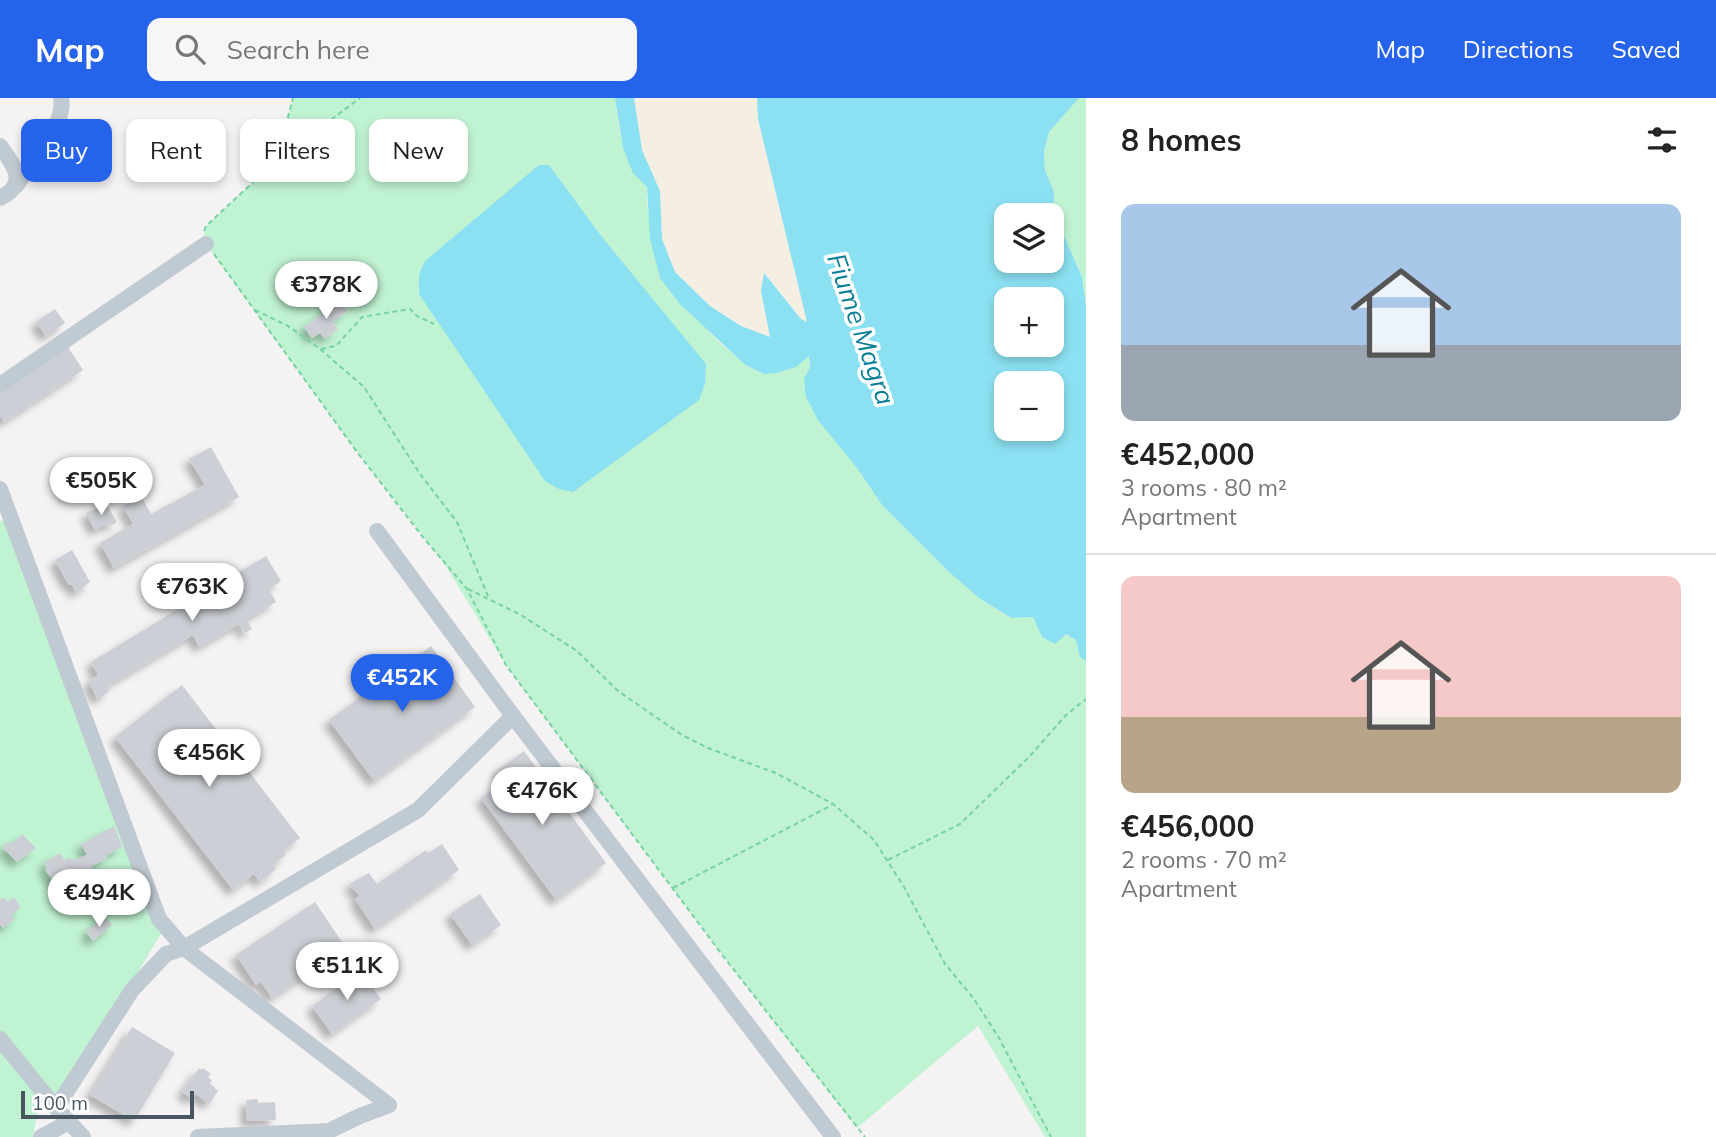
<!DOCTYPE html>
<meta charset="utf-8">
<style>
body{margin:0;font-family:Mulish,sans-serif;background:#f6f6f6;color:#222;height:100vh;display:flex;flex-direction:column;font-size:26px;white-space:nowrap}
*{box-sizing:border-box;margin:0}
p{font-size:23px;color:#767676}
.icon{flex:none;width:38px;height:38px;fill:none;stroke:currentColor;stroke-width:2;stroke-linecap:round;stroke-linejoin:round}
.map{position:relative;flex:1;overflow:hidden}
.details{display:flex;flex-direction:column;background:#fff;width:630px}
.details>*{flex:none}
.top-card{position:absolute;left:21px;top:21px;width:665px;height:63px;display:flex;gap:14px}
.tools{position:absolute;left:994px;top:105px;display:grid;gap:14px}
.tools a{display:grid;place-items:center;width:70px;height:70px;border-radius:14px;background:#fff;box-shadow:0 4px 10px #0003;font-size:35px}
.scale{position:absolute;left:21px;bottom:18px;width:173px;box-sizing:border-box;padding-left:7px;border:4px solid #495661;border-top:0;font-size:19px;line-height:24px;white-space:nowrap;color:#495661;-webkit-text-stroke:5px #fff;paint-order:stroke}
.price{position:absolute;translate:-50% -60px;padding:0 16px;border-radius:24px;background:#fff;color:#222;font-size:23px;line-height:46px;filter:drop-shadow(0 2px 4px #0008)}
.price::after{content:'';position:absolute;left:50%;top:42px;width:21px;height:16px;margin-left:-10px;background:inherit;clip-path:polygon(0 0,100% 0,50% 100%)}
.price.selected{background:#2563eb;color:#fff}
ul{padding:0;list-style:none}
li{display:grid;align-content:center;gap:14px;height:371px;padding:0 35px}
li+li{border-top:2px solid #e0e0e0}
li span{display:grid;place-items:center;height:217px;border-radius:14px;color:#555}
li>.icon{margin-inline-start:auto}
span .icon{width:126px;height:126px;fill:#fffc;stroke-width:1}
li b{font-size:30px}
h2{display:flex;justify-content:space-between;align-items:center;height:84px;padding:0 35px;font-size:30px}
.pill{padding:0 24px;border-radius:14px;background:#fff;box-shadow:0 4px 10px #0003;font-size:24px;line-height:63px}
.pill.selected{background:#2563eb;color:#fff}
header{display:flex;align-items:center;gap:42px;box-sizing:border-box;height:98px;padding:0 35px;background:#2563eb;color:#fff}
header strong{font-size:33px}
nav{display:flex;gap:38px;margin-inline-start:auto;font-size:24px}
.search{width:490px;height:63px;background:#f6f6f6;display:flex;align-items:center;gap:18px;box-sizing:border-box;padding:0 24px;border-radius:14px;color:#767676;font-size:26px}
main{display:flex;flex:1;min-height:0}
.map>svg:first-child{display:block}
.green{fill:#c0f3d2;fill-rule:evenodd}
.sand{fill:#f5efe3}
.water{fill:#8be0f1;fill-rule:evenodd}
.building{fill:#cccfd5;filter:url(#shadow)}
.lines{fill:none;stroke-linecap:round;stroke-linejoin:round}
.path{stroke:#76d3a1;stroke-width:2;stroke-dasharray:5 3.5;stroke-linecap:butt}
.minor{stroke:#c0cad2;stroke-width:16}
.labels{text-anchor:middle;stroke-width:7;stroke-linejoin:round;paint-order:stroke}
.water-label{font-size:26px;font-style:italic;fill:#077e97;stroke:#fff}
</style>
<header>
<strong>Map</strong>
<div class="search"><svg class="icon" aria-label="search" viewBox="0 0 24 24"><circle cx="10" cy="10" r="6"/><path d="M15 15l6 6"/></svg>Search here</div>
<nav><a>Map</a><a>Directions</a><a>Saved</a></nav>
</header>
<main>
<div class="map">
<svg width="1086" height="1039" viewBox="0 0 1086 1039">
<defs>
<filter id="shadow"><feDropShadow dx="-6" dy="6" stdDeviation="3.5" flood-color="#0004"/></filter>
</defs>
<rect width="100%" height="100%" fill="#f4f2f2"/>
<g class="green">
<path d="M293,0H615C619,33 623,64 647,89V106L660,180L717,242L744,266L764,276L809,257L810,269L804,281L857,370L882,407L949,474L979,500L1010,520L1033,519L1042,539L1055,545L1066,536L1076,542L1080,558L1086,563V1039H1045L978,928L857,1030L723,858L506,567L444,465L357,354L206,146L204,136L206,128L277,62ZM539,67H549L602,139L528,77ZM339,203L347,213L333,224L338,231L325,241L320,235L312,240L304,229Z"/>
<path d="M1079,0H1086V209L1082,179L1058,124L1054,109V94L1045,72L1044,54L1049,34Z"/>
<path d="M5,421L168,824L56,1010L0,933V424Z"/>
<path d="M0,943L38,990V1010L33,1039H0Z"/>
</g>
<path class="sand" d="M634,0H757L758,21L808,225L801,221L765,175L761,193L771,239L741,228L710,208L675,174L662,141L660,93L642,52Z"/>
<g class="water">
<path d="M615,0H634L642,52L660,93L662,141L675,174L710,208L741,228L770,239L761,193L764,175L801,221L807,224L758,21L757,0H1079L1049,34L1044,54L1045,72L1054,94V109L1058,124L1082,179L1086,209V563L1080,559L1076,542L1066,536L1055,546L1042,539L1033,519L1011,520L979,500L949,474L882,407L857,370L818,322L806,299L804,281L810,269L809,258L796,269L776,275L764,276L744,266L679,205L660,180L650,141L647,89L633,75L623,50ZM1006,117H1052V163H1006ZM1006,201H1052V247H1006ZM1006,285H1052V331H1006Z"/>
<path d="M539,67H549L602,139L706,266L705,286L699,302L573,394L559,391L545,383L419,196V177L425,163Z"/>
</g>
<g class="building">
<path d="M339,202L347,213L333,224L338,231L325,241L320,235L312,240L304,229Z"/>
<path d="M55,211L65,225L46,238L36,224Z"/>
<path d="M68,249L83,272L4,324L0,318V295Z"/>
<path d="M211,349L239,399L114,470L100,445L133,426L123,408L141,398L151,416L205,387L189,361Z"/>
<path d="M78,374L86,388L68,398L65,394L70,391L65,383Z"/>
<path d="M106,406L117,424L111,428L109,425L95,432L86,415Z"/>
<path d="M72,452L90,484L76,495L72,487L68,486L55,462Z"/>
<path d="M266,458L281,483L269,491L276,504L246,521L252,531L245,535L239,526L199,549L193,537L107,588L109,594L97,601L89,583L98,577L91,564Z"/>
<path d="M431,548L475,609L374,683L329,622Z"/>
<path d="M182,587L300,740L283,753L286,757L273,767L276,771L260,784L254,776L233,792L115,639Z"/>
<path d="M524,653L606,765L556,802L481,700L505,682L498,672Z"/>
<path d="M114,728L122,749L106,758L107,761L91,768L96,779L91,781L86,772L80,776L76,771L56,786L45,772L47,770L44,765L60,755L65,763L69,759L72,762L87,757L81,746Z"/>
<path d="M22,736L36,750L17,764L3,750L9,743L12,746Z"/>
<path d="M442,746L459,772L375,831L355,801L360,798L349,786L369,775L377,786L426,752L428,755Z"/>
<path d="M480,796L501,827L472,847L450,816Z"/>
<path d="M4,799L8,804L14,799L21,809L11,817L15,821L3,830L0,827V802Z"/>
<path d="M315,804L346,850L272,900L261,884L256,887L236,857Z"/>
<path d="M105,818L112,827L93,843L86,834Z"/>
<path d="M361,873L381,901L332,936L312,908Z"/>
<path d="M132,929L175,955L134,1023L90,997Z"/>
<path d="M199,970L202,972L203,970L211,976L208,979L212,982L210,985L218,993L209,1006L196,996L192,1001L182,994Z"/>
<path d="M258,1001V1005L275,1004L276,1022L247,1023L246,1002Z"/>
</g>
<g class="lines">
<g class="path">
<path d="M277,61L293,0"/>
<path d="M204,133L206,128L277,62L360,0"/>
<path d="M214,156L357,354L422,438L467,491L506,567L723,858L865,1039"/>
<path d="M255,212L288,228L320,251L364,289L420,376L457,424L488,498"/>
<path d="M321,251L336,248L362,219L410,211L417,218L434,226"/>
<path d="M468,491L521,517L577,553L618,593L682,637L708,650L776,675L833,706L874,742L904,789L945,866L974,901L999,940L1051,1039"/>
<path d="M888,762L960,726L1030,658L1066,617L1086,601"/>
<path d="M673,790L832,707"/>
</g>
<g class="minor">
<path d="M0,48C14,67 29,86 0,100"/>
<path d="M16,88C30,66 67,26 61,0"/>
<path d="M0,287L206,146"/>
<path d="M0,391L159,821L184,850L418,712L513,618"/>
<path d="M377,433L513,618L833,1039"/>
<path d="M0,941L56,1010L83,1039"/>
<path d="M56,1010L132,892L166,856L184,850L389,1007"/>
<path d="M41,1039L69,1024"/>
<path d="M198,1039L329,1033L360,1018L389,1007"/>
</g>
</g>
<g class="labels">
<g class="water-label">
<text transform="translate(861 231) rotate(71)" y="9">Fiume Magra</text>
</g>
</g>
</svg>
<div class="tools">
<a><svg class="icon" aria-label="layers" viewBox="0 0 24 24"><path d="M12 4l9 5-9 5-9-5zM3 14l9 5 9-5"/></svg></a>
<a>+</a>
<a>−</a>
</div>
<div class="scale">100 m</div>
<b class="price" style="left:326px;top:223px">€378K</b>
<b class="price" style="left:101px;top:419px">€505K</b>
<b class="price" style="left:192px;top:525px">€763K</b>
<b class="price selected" style="left:402px;top:616px">€452K</b>
<b class="price" style="left:209px;top:691px">€456K</b>
<b class="price" style="left:542px;top:729px">€476K</b>
<b class="price" style="left:99px;top:831px">€494K</b>
<b class="price" style="left:347px;top:904px">€511K</b>
<div class="top-card">
<a class="pill selected">Buy</a>
<a class="pill">Rent</a>
<a class="pill">Filters</a>
<a class="pill">New</a>
</div>
</div>
<section class="details">
<h2>8 homes<svg class="icon" aria-label="filters" viewBox="0 0 24 24"><path d="M4 7h16M4 17h16"/><circle cx="9" cy="7" r="2"/><circle cx="15" cy="17" r="2"/></svg></h2>
<ul>
<li><span style="background:linear-gradient(#a9c7e8 65%,#9aa5b1 0)"><svg class="icon" aria-label="home" viewBox="0 0 24 24"><path d="M3 11l9-7 9 7M6 9v11h12V9"/></svg></span><div><b>€452,000</b><p>3 rooms · 80 m²</p><p>Apartment</p></div></li>
<li><span style="background:linear-gradient(#f6c9c9 65%,#b9a48a 0)"><svg class="icon" aria-label="home" viewBox="0 0 24 24"><path d="M3 11l9-7 9 7M6 9v11h12V9"/></svg></span><div><b>€456,000</b><p>2 rooms · 70 m²</p><p>Apartment</p></div></li>
</ul>
</section>
</main>
